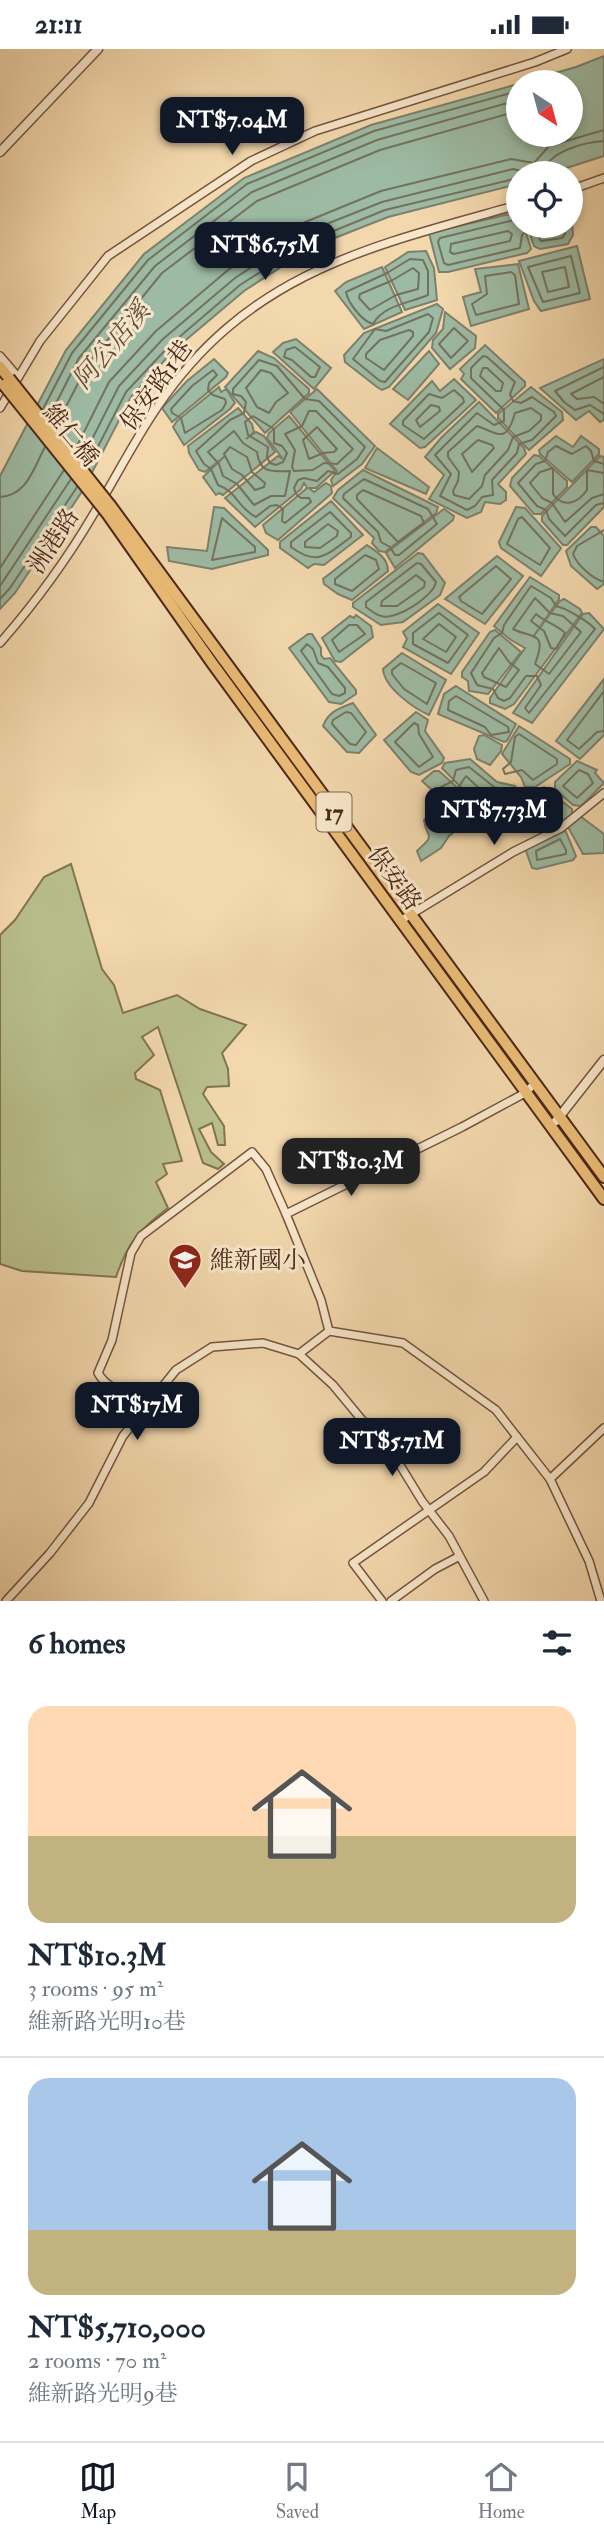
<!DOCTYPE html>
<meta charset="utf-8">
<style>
body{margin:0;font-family:"IM FELL Double Pica","Noto Serif TC",serif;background:#f2f2f3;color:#1f2937;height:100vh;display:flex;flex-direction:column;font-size:26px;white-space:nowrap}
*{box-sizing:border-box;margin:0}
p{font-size:23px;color:#747a83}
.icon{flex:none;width:38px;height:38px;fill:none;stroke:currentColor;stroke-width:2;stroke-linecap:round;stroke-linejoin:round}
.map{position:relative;height:1552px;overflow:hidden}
.panel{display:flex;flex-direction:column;background:#fff;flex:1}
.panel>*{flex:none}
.needle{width:46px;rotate:144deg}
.buttons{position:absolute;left:506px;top:21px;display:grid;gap:14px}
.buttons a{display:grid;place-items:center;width:77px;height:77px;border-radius:50%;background:#fff;box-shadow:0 4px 10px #0003;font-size:35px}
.price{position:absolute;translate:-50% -60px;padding:0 16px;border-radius:14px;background:#111827;color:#fff;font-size:23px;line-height:46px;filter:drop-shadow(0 2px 4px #0008)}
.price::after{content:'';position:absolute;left:50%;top:42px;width:21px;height:16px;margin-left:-10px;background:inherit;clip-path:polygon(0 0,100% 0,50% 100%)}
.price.selected{background:#222;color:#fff}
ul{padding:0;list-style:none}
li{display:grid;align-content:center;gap:14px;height:371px;padding:0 28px}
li+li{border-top:2px solid #e0e1e3}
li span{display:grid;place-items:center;height:217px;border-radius:21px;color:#555}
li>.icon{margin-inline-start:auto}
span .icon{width:126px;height:126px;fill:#fffc;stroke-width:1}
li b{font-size:30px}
h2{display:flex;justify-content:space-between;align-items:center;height:84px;padding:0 28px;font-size:30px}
.status{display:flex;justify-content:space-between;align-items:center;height:49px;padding:0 35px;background:#fff;direction:ltr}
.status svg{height:19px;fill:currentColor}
.dock{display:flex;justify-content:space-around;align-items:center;height:98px;border-top:2px solid #e0e1e3;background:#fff;font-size:19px;color:#747a83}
.dock a{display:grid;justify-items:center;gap:4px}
.dock .selected{color:#111827}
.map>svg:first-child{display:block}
.green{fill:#b8bf8c;stroke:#827452;stroke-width:2}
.water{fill:#9dbba4;stroke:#7d806c;stroke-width:2}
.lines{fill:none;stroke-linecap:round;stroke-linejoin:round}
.shore{stroke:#74725e;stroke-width:2}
.minor-casing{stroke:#76543d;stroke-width:10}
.tertiary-casing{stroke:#76543d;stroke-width:11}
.primary-casing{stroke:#4c2818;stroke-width:14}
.minor{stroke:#f7e6ca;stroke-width:7}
.tertiary{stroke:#f7e6ca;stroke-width:8}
.primary{stroke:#eabc76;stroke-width:10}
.primary-bridge-casing{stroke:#4c2818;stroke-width:14;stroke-linecap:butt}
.primary-bridge{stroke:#eabc76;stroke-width:10}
.labels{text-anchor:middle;stroke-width:6;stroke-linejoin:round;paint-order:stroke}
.shield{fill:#f7e6ca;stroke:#7f614d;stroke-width:2}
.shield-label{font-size:23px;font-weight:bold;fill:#4c2818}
.street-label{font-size:24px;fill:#4c2818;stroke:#f7e6ca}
.poi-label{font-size:24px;fill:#4c2818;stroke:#f7e6ca;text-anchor:start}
.water-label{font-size:26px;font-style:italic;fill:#604d3b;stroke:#f7e6ca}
</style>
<div class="status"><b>21:11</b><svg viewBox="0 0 49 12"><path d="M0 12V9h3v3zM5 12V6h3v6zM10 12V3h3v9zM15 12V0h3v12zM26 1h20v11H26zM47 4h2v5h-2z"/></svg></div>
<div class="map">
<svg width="604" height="1552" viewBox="0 0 604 1552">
<rect width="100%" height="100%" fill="#f3d8ad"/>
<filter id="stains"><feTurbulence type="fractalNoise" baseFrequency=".00286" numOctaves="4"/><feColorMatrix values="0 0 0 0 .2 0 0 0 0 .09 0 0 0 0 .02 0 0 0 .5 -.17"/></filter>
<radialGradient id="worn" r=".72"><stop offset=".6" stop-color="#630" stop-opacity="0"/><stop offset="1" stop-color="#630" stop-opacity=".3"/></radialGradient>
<path class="green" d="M71,815L102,920L114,936L123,964L177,946L200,960L246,976L222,1004L228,1020L229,1037L207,1038L203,1045L224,1077L225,1096H218L212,1074L199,1080L211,1103L224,1115L218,1120L203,1114L158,978L142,988L154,1006L135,1024L136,1030L160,1041L182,1112L163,1115L167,1125L156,1133L168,1159C139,1181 128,1193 116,1228L22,1222L0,1215V886L15,871L44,828Z"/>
<g class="water">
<path d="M604,7V107L551,124H518V135L388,168L312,198L244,242L174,301L131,348L83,441L15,544L0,560V427L66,301L144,205L244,129L371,76L518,35V86H570V33H524L576,18Z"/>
<path d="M571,161L573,186L568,195L540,200L534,197L527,177H570Z"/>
<path d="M518,163V177H524L531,200L527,204L448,223H439L429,184Z"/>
<path d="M577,197L590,250L541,262L534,252L519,212Z"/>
<path d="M426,202L434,219L437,251L405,261L385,218L408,203Z"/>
<path d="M518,215L529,260L471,277L463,248L481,243L475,220Z"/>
<path d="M382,218L402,263L364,280L335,242L346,233Z"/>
<path d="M437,255L443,260L436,284L389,338L382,341L377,338L345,313L344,306L364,284Z"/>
<path d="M445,263L476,287L475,299L450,320L432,299L433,291L443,280Z"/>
<path d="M296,290L331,319L314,340L273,303L283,294Z"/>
<path d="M485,296L525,333V337L496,364L461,330L464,325L460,320Z"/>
<path d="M258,302L274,309L309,340V344L265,384L225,338Z"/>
<path d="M429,302L439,315L408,351L393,340Z"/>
<path d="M214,310L228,324L226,328L172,373L162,359L187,332Z"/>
<path d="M604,310V371L600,373L589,362L576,371L540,339Z"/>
<path d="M454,330L476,351L425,398L420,399L390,375L432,332L440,342Z"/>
<path d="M219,338L221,343L226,340L235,354L230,360L184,396L173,378L177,372Z"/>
<path d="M531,338L562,363L563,371L529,401L498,369V365Z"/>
<path d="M317,340L375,397L362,415L333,437L331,431L337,422L290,363Z"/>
<path d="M479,353L524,399L526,405L498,435L506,443V451L500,455L485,453L481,463L467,469L429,450L444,426L425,408L441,389Z"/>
<path d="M238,359L252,375L254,383L246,390L256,383L264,387L275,403L223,446L219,444L216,446L203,428L225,407L205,423L199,421L189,404L188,397Z"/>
<path d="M289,367L335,422L316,439H309L314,443L326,434L331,437L332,444L278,491L266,484L263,476L307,439L304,434L301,440L255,478L225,449L278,407L283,410L267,389L269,384Z"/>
<path d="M556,387L573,398L581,387L599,400V405L572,433L540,405L539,401Z"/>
<path d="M377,399L429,438L426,445L365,419Z"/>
<path d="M534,406L539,407L567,432V438L541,465H534L510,437L512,429Z"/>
<path d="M600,407L604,408V458L567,496H563L542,472V467Z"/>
<path d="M363,421L438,458L436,464L385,503L379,502L372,494L374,489L333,449L338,441Z"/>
<path d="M331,452L363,486L324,516L314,515L308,519L280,499V493Z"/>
<path d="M214,458L224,459L268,501V506L212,520L169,512L167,498L207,502Z"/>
<path d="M516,458L525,459L561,499L541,527L501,499L499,493Z"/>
<path d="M444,460L454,467L453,471L395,519L386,504Z"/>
<path d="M591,478H596L604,487V535L597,540L571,517L566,502Z"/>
<path d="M367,496C377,503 388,509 388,522L352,551L338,545L324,535L323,530Z"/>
<path d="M418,504L423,505L445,534L440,546L403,573L381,576L353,558V554Z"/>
<path d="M497,507L523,527L485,575L445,550Z"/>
<path d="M530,528L559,546V550L533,588L560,552L564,550L580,560L582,564L514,655L505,660L490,654V649L525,599L511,591L494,577Z"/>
<path d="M438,555L479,584L451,625L403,598L407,590L403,583Z"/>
<path d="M589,564L604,580L532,674L513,664L583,565Z"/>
<path d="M356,566L371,577L373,588L341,613L335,612L322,589L350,567L354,569Z"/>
<path d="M495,581L521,603L488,645L469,642L468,632L462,628V623L490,583Z"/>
<path d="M308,585H312L321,599V606L324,610L330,609L356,641V645L341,655L329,653L289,599Z"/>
<path d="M402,604L446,631L429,666C413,659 384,638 383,620Z"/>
<path d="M604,630V686L580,710L556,692Z"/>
<path d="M456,637L516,675L507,692L504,693L438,665L444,645Z"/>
<path d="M353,654L376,686L359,704L347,703L323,677C328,663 339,659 353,654Z"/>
<path d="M416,663L428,671L425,682L444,709L442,714L419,726L411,723L384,691Z"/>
<path d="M519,677L570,710V715L535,738H525L521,728L502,705Z"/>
<path d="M484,686L502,696L501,702L490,716L477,710L474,700L479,687Z"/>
<path d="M470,710L497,733L515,737L518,742L517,748L484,762L442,719L445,714Z"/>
<path d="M577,712L597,721L595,724L604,734L581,757L573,756L555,740V733Z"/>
<path d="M434,722H439L482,761L479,769L470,773L452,763L442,750L422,732Z"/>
<path d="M544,738L572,760V765L563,772L559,769L555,771L535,748L536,745Z"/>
<path d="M436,758C446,760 457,768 461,778L449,787L441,799L421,812L417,802C437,783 427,792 424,771Z"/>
<path d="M580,767L604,785V804L583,805L568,778Z"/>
<path d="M561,781L566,783L576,807L573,811L537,820L532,819L525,799Z"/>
</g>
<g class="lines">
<g class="shore">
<path d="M544,124C546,103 585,93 604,92"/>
<path d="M518,170L440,189L438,193L444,214L448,216L520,199L522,186L527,181L535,182L541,192L562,189L565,185V177"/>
<path d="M508,182L512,185L510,192L454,205L450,203L451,195Z"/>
<path d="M571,207L580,244L543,253L528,218Z"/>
<path d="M410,210L423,211L428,222V246C410,254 383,256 373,275C362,272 348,254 346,243L387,224Z"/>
<path d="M565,218L569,238L548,243L542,223Z"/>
<path d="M413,219L419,224L418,240L396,246L370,261L359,249L360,245L391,232Z"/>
<path d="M511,223L515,226L519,255L476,266L472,255L487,245L485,227Z"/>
<path d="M428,265L433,269L429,283L385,333L380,332L353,310L375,280L386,282Z"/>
<path d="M454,279L468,292L451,309L439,295Z"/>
<path d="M409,281L413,283V287L384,321L366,309V305L380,291Z"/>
<path d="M295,298L320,318L315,328H311L292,311L284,308L286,301Z"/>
<path d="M483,307L487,308L515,333L510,345L513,352L521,354L532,348L554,363L556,367L532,391L519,395L517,404L492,431L493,446L482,448L475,457L467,461L440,447L451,425L435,406L477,364L494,376L504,372V361L471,329V319Z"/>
<path d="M259,311L277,317L305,350L319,352L365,398L357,410L338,425L328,422L317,432L304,429L298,431L294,439L296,445L301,449H309L311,453L285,474L282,472L283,460L277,456L270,457L256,468C239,460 236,442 218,436L211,420L204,415L196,402L230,371L244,364L246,353L241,347L233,345V340Z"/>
<path d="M604,318L555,342L564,353L575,361L590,356L604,365"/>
<path d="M483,319H487L503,334L501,342H496L480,327Z"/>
<path d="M213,321L217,326L209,334L208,341L213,346L225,350L226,354L222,361L185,384L181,369L172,364L171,360L192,337Z"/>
<path d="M261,321L271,324L288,344L276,353L269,364L257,358L246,339Z"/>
<path d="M604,328L571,345L577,350L594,348L604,355"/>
<path d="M454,341L463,349L464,353L424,390L403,376V372L429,345L442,349Z"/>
<path d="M431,356L439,358L440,362L420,378L416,371Z"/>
<path d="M531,359L541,366V371L529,382L513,388L508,401L485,426L482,437L469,450L454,446L453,442L458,432L459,423L448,408V403L477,377C498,384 506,396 515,364Z"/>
<path d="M43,360L72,304L148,211L247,135L374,82L518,42"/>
<path d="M309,362H316L353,400L337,415L324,414L313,421L294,422L292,418L295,401L285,385L302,377Z"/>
<path d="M253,367L274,380V394L282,397L287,404L283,413L276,416L270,414L267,408L268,398L248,386L245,373Z"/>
<path d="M49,368L79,309L155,217L252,143L377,91L518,51"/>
<path d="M56,377L88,315L162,224L257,152L380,101L518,62"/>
<path d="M317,378L337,400L334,403L323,404L309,410L303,391Z"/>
<path d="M234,382L243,394L257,403C260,426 273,422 290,422L285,447H271L254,456L237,435L223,427L219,415L208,403Z"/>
<path d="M478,391L492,396L494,399L472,423L462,405Z"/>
<path d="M230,398L247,408L252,423L265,434L264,438L255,441L242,426L232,420L224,405Z"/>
<path d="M75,401L109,333L156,282L228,221L298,176L381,142L511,110L534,114L549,97L604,81"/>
<path d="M82,410L119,337L163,290L235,229L304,184L382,153L513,120L528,124"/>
<path d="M604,415L594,412L591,402L586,397L572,405L556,397L548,403L545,412L536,415L518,434L537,457L546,461L549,470L565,487L596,456L604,454"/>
<path d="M88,417L126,343L170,296L240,236L309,192L385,161L518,129"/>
<path d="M604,424L587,421V441C578,454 563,460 553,445V419L540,423L530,434L542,449L552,454L565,473L592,449L604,445"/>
<path d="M364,430L428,460L437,475L399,506H395L390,498L381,493L378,483L343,449L344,445Z"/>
<path d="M363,441L421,467L424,474L398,493L357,450V446Z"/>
<path d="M0,448C27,447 34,418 45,398"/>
<path d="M330,463L351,484V488C326,506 318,518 291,498V493Z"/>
<path d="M522,468L550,499L540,516L507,495L518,470Z"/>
<path d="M222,469L255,498V503L212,511Z"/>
<path d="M328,475L338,482L337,487L320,499L305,498V493Z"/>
<path d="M604,481L577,497L573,505C577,516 593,530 604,533"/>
<path d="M365,506L376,511L379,520L352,542L335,535V530Z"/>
<path d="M417,514L421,515L436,533C434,547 396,572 381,567C376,566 370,561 366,558V553Z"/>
<path d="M496,517L511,530L482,565L461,552L459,548Z"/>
<path d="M0,519L64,421"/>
<path d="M416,526L425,533L424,538L397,557H381L382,552Z"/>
<path d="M0,537L71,430"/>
<path d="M531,537L551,549L556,557C566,559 589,573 595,580L529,664L525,659L541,636L537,627H526L510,649L504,652L498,649L493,640L477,636L471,624L494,589L502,584L504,576Z"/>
<path d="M535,549L550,564L563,567L581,583L549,625L535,615C548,581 532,590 513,580Z"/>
<path d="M0,550L10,539L77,438"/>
<path d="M439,564L468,586L448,614L413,595V584Z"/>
<path d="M536,565C545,573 557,576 565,584L556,600L551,599L544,582L531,572Z"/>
<path d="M439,575L456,588L446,603L423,590Z"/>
<path d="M349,576H357L365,585L339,603L332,591Z"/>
<path d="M307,595L313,600L318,614L328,618L345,639V644L339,647L332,645L301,602Z"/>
<path d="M499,599L509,613L519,621L506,638L484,628L482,624Z"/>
<path d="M401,614L436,634L427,655L404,640L392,625V621Z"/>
<path d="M604,642L567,691L579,700L597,683L604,682"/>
<path d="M456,647L508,678L509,683L491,686L485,678L448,661L449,652Z"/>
<path d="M346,663L351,664L366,683L356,696L350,695L332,675L333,671Z"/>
<path d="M414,674L418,676L419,685L433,708L419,718L395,693Z"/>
<path d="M519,685L557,710V715L533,731L522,721L505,725L503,720L511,713L515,688Z"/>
<path d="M469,718L503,745L470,764L454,756L441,738L453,732L456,721Z"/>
<path d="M579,721L588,725L593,734L577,749L563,737Z"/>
<path d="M466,727L483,743L468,753L459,748L456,742Z"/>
<path d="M560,790L566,801V805L537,811L536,802Z"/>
</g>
<defs>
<g id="minor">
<path d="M570,141L604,129"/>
<path d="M0,307L18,328"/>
<path d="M0,359L40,292L108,207L251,112L315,82L535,13L567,0"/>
<path d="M0,594C35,554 66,512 93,466C115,430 134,392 158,357C250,222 372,197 518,156"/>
<path d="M400,872L513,803L561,779L604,744"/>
<path d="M329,1282L403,1294L496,1361L550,1430L589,1512L601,1552"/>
<path d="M299,1305L329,1282L321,1251L286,1165L462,1078L525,1044L534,1035"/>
<path d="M149,1353C131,1346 108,1342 98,1324L112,1291L131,1204L141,1187L252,1103L266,1120L286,1165"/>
<path d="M550,1430L604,1379"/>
<path d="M6,1552L50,1504L89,1454L123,1387L176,1321L212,1298L263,1294L299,1305L333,1336L362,1371L384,1390L422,1452L449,1487L484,1552"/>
<path d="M382,1552L353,1514L484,1423L517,1388"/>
<path d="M391,1552L435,1520L458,1508"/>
</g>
<g id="tertiary">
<path d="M0,103L98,0"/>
<path d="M556,1072L604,1011"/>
</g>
<g id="primary">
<path d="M0,318L9,329"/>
<path d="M110,456L604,1128"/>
<path d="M106,463L212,614L604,1150"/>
</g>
</defs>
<use href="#minor" class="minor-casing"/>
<use href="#tertiary" class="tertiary-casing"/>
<use href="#primary" class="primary-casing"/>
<use href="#minor" class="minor"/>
<use href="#tertiary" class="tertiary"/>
<use href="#primary" class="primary"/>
<defs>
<g id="primary-bridge">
<path d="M9,329L110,456"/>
<path d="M4,336L106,463"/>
</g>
</defs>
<use href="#primary-bridge" class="primary-bridge-casing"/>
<use href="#primary-bridge" class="primary-bridge"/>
</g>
<defs>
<symbol id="school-pin" viewBox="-11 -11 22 30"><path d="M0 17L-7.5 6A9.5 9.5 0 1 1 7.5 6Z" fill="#8f2418" stroke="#f7e6ca"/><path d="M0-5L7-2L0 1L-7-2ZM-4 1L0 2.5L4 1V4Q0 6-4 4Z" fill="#fff"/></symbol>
</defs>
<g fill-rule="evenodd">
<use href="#school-pin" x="166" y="1192" width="38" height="52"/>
</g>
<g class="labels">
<rect class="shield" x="316.5" y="743.5" width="35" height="39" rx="5"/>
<g class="shield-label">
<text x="334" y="771">17</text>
</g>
<g class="street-label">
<text transform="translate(156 336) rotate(-54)" y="8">保安路1巷</text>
<text transform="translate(71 386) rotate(51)" y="8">維仁橋</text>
<text transform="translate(53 492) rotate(-57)" y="8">洲港路</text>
<text transform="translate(395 829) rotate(54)" y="8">保安路</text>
</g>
<g class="poi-label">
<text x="210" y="1219">維新國小</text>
</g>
<g class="water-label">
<text transform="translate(111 296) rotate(-50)" y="9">阿公店溪</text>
</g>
</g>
<rect width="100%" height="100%" filter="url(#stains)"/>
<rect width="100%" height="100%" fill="url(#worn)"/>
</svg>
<div class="buttons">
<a><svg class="needle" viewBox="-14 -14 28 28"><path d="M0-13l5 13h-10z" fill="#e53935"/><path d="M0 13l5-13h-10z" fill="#747a83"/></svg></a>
<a><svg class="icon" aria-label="locate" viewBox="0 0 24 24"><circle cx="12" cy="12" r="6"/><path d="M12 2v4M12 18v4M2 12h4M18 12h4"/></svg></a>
</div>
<b class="price" style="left:232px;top:108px">NT$7.04M</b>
<b class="price" style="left:265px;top:233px">NT$6.75M</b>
<b class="price" style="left:494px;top:798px">NT$7.73M</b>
<b class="price selected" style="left:351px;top:1149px">NT$10.3M</b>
<b class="price" style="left:137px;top:1393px">NT$17M</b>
<b class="price" style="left:392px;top:1429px">NT$5.71M</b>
</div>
<section class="panel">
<h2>6 homes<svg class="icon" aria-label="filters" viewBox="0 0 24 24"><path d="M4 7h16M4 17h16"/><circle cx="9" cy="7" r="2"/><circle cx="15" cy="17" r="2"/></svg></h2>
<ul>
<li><span style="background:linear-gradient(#ffd9b3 60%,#c2b280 0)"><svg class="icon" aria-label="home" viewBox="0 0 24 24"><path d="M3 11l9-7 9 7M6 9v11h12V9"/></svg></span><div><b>NT$10.3M</b><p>3 rooms · 95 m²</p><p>維新路光明10巷</p></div></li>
<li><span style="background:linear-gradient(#a9c7e8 70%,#c2b280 0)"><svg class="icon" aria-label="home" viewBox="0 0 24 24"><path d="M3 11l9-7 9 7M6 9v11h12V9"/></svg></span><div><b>NT$5,710,000</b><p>2 rooms · 70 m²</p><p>維新路光明9巷</p></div></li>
</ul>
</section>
<nav class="dock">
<a class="selected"><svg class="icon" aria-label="map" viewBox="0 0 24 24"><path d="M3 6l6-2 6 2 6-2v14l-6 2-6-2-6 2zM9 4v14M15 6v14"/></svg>Map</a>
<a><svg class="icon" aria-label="saved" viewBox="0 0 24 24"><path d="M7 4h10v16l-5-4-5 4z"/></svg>Saved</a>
<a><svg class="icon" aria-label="home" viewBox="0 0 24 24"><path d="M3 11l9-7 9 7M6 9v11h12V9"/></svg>Home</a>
</nav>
